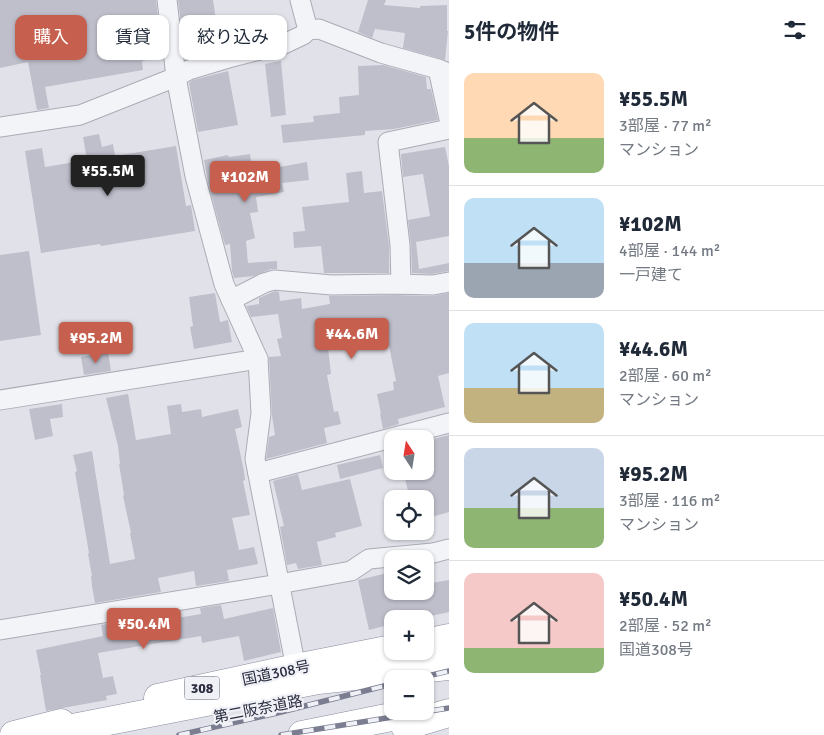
<!DOCTYPE html>
<html lang="ja">
<meta charset="utf-8">
<style>
body{margin:0;font-family:Signika,"Noto Sans JP",sans-serif;background:#f6f6f7;color:#1f2937;height:100vh;display:flex;flex-direction:column;font-size:19px;white-space:nowrap}
*{box-sizing:border-box;margin:0}
p{font-size:16px;color:#747a83}
.icon{flex:none;width:28px;height:28px;fill:none;stroke:currentColor;stroke-width:2;stroke-linecap:round;stroke-linejoin:round}
.map{position:relative;flex:1;overflow:hidden}
.side{display:flex;flex-direction:column;background:#fff;width:375px}
.side>*{flex:none}
.hud{position:absolute;left:15px;top:15px;width:359px;height:45px;display:flex;gap:10px}
.needle{width:32px;rotate:348deg}
.buttons{position:absolute;left:384px;top:430px;display:grid;gap:10px}
.buttons a{display:grid;place-items:center;width:50px;height:50px;border-radius:10px;background:#fff;box-shadow:0 1px 4px #0004;font-size:25px}
.price{position:absolute;translate:-50% -42px;padding:0 11px;border-radius:5px;background:#c65f4e;color:#fff;font-size:16px;line-height:32px;filter:drop-shadow(0 1px 2px #0008)}
.price::after{content:'';position:absolute;left:50%;top:30px;width:15px;height:11px;margin-left:-8px;background:inherit;clip-path:polygon(0 0,100% 0,50% 100%)}
.price.current{background:#222;color:#fff}
ul{padding:0;list-style:none}
li{display:flex;align-items:center;gap:15px;height:125px;padding:0 15px}
li+li{border-top:1px solid #e0e1e3}
li span{display:grid;place-items:center;flex:none;width:140px;height:100px;border-radius:10px;color:#555}
li>.icon{margin-inline-start:auto}
span .icon{width:60px;height:60px;fill:#fffc;stroke-width:1}
li b{font-size:21px}
h2{display:flex;justify-content:space-between;align-items:center;height:60px;padding:0 15px;font-size:21px}
.pill{padding:0 18px;border-radius:10px;background:#fff;box-shadow:0 1px 4px #0004;font-size:18px;line-height:45px}
.pill.current{background:#c65f4e;color:#fff}
main{display:flex;flex:1;min-height:0}
.map>svg:first-child{display:block}
.building{fill:#bebfcb}
.lines{fill:none;stroke-linecap:round;stroke-linejoin:round}
.minor-casing{stroke:#aaabb6;stroke-width:21}
.trunk-casing{stroke:#898b9e;stroke-width:29}
.motorway-casing{stroke:#898b9e;stroke-width:29}
.minor{stroke:#f3f4f7;stroke-width:19}
.trunk{stroke:#fff;stroke-width:28}
.motorway{stroke:#fff;stroke-width:28}
.rail-casing{stroke:#7b7d91;stroke-width:5.5}
.rail{stroke:#f0f1f6;stroke-width:4;stroke-dasharray:11;stroke-linecap:butt}
.labels{text-anchor:middle;stroke-width:4.5;stroke-linejoin:round;paint-order:stroke}
.shield{fill:#f0f1f6;stroke:#656776;stroke-width:1}
.shield-label{font-size:14px;font-weight:bold;fill:#2a2c3f}
.street-label{font-size:15px;fill:#2a2c3f;stroke:#f0f1f6}
</style>
<main>
<div class="map">
<svg width="449" height="735" viewBox="0 0 449 735">
<rect width="100%" height="100%" fill="#e1e2e9"/>
<g class="building">
<path d="M0,0H156L162,57L142,61L143,70L45,87L49,108L37,110L28,62L0,68Z"/>
<path d="M178,0H213L217,27L222,26L224,41L194,47V51L185,53Z"/>
<path d="M368,0H386L384,5L420,8V6L447,5V31H448L445,60L403,48L405,33L375,29L372,38L358,32Z"/>
<path d="M281,61L286,115L271,117L265,64Z"/>
<path d="M383,65L426,77L427,89H431L438,120L394,129L365,131V135L283,143L281,125L314,122L313,116L340,113L339,97L359,95L358,66Z"/>
<path d="M228,71L238,125L198,132L189,83L193,80Z"/>
<path d="M99,134L102,147L113,144L115,156L176,146L186,206L191,205L195,231L101,246L100,244L41,253L25,151L42,148L45,167L87,160L83,137Z"/>
<path d="M445,147L449,166V236L416,242L419,269L449,263V271L432,274L412,273L411,245L408,220L430,216L423,174L403,177L401,154Z"/>
<path d="M250,154L252,172L307,162L309,180L282,183L284,192L256,197L258,212L250,213L255,238L246,241L248,263L277,261V269H271L254,276L234,278L232,271L230,244L225,245L208,183L204,160L228,155L229,157Z"/>
<path d="M362,171L364,193L382,191L389,246V273H324L321,246L294,248L293,232L305,231L302,207L349,202L346,173Z"/>
<path d="M29,251L41,335L0,341V255Z"/>
<path d="M275,291L279,292L280,301L301,298L302,309L330,304L329,296L394,295L433,296L449,293V373L438,376L445,407L398,419L399,424L383,429L380,414H381L377,394L394,390L393,382L396,381L388,341H386V339L328,348L331,374L327,375L334,412L338,411L341,424L324,428L327,443L266,459L269,437L275,435L272,416L269,357L281,356L277,339L282,338L278,314L251,317L246,306L259,304V298Z"/>
<path d="M215,293L220,322L228,320L232,342L194,349L190,327L193,326L189,297Z"/>
<path d="M108,352L111,371L84,375L81,357Z"/>
<path d="M128,394L136,440L171,434L167,406L181,404L182,412L201,409L202,417L238,409L242,427L235,429L244,471L245,480L243,481L250,515L232,518L239,550L254,547L258,564L227,570L229,581L196,586L194,571L158,578L161,592L95,603L92,586L91,576H92L88,554L89,553L75,472L77,471L73,455L92,451L110,564L135,559L130,533H131L123,496L124,495L119,464H120L118,446L106,398Z"/>
<path d="M62,404L63,417L50,419L53,436L35,440L29,409Z"/>
<path d="M449,435V512L425,519V499H410L403,471H425V441Z"/>
<path d="M380,455L383,468L340,479L337,465Z"/>
<path d="M298,474L302,490L350,479L362,526L335,533L336,537L317,542L322,565L298,569L296,563L287,565L280,527L284,526L273,481Z"/>
<path d="M392,572V591H425V584L449,580V612L417,619H392V624L369,630L358,580Z"/>
<path d="M221,605L224,619L273,608L281,652L244,661L239,636L202,643L201,636L98,653L103,678L113,676L117,694L106,696L107,700L46,711L40,675H41L36,650L103,636L101,625L165,614L166,620L201,614L200,608Z"/>
</g>
<g class="lines">
<defs>
<g id="minor">
<path d="M167,0L176,77L195,176L224,284L258,359L261,413L255,459L296,668"/>
<path d="M300,0L308,30"/>
<path d="M438,69L449,119"/>
<path d="M0,127L80,115L176,77L189,70L232,57L284,44L303,35L308,30L319,29L381,53L438,69L449,73"/>
<path d="M401,284L400,245L388,142L449,129"/>
<path d="M231,300L264,283L274,280L332,285L394,284L433,285L449,282"/>
<path d="M0,400L258,359"/>
<path d="M258,473L449,423"/>
<path d="M0,630L279,584L351,571L369,559L433,553L449,549"/>
</g>
<g id="trunk">
<path d="M425,643L449,638"/>
<path d="M158,698L296,668L392,649"/>
<path d="M14,735L61,723"/>
</g>
<g id="motorway">
<path d="M405,726L449,713"/>
<path d="M37,735L318,680L449,666"/>
<path d="M302,735L421,711"/>
</g>
</defs>
<use href="#minor" class="minor-casing"/>
<use href="#trunk" class="trunk-casing"/>
<use href="#motorway" class="motorway-casing"/>
<use href="#minor" class="minor"/>
<use href="#trunk" class="trunk"/>
<use href="#motorway" class="motorway"/>
<defs>
<g id="rail">
<path d="M415,679L449,671"/>
<path d="M179,735L277,713L392,684"/>
<path d="M281,735L449,708"/>
</g>
</defs>
<use href="#rail" class="rail-casing"/>
<use href="#rail" class="rail"/>
</g>
<g class="labels">
<rect class="shield" x="184.5" y="676.5" width="35" height="23" rx="4"/>
<g class="shield-label">
<text x="202" y="693">308</text>
</g>
<g class="street-label">
<text transform="translate(276 673) rotate(-12)" y="5">国道308号</text>
<text transform="translate(258 709) rotate(-11)" y="5">第二阪奈道路</text>
</g>
</g>
</svg>
<div class="buttons">
<a><svg class="needle" viewBox="-14 -14 28 28"><path d="M0-13l5 13h-10z" fill="#e53935"/><path d="M0 13l5-13h-10z" fill="#747a83"/></svg></a>
<a><svg class="icon" aria-label="locate" viewBox="0 0 24 24"><circle cx="12" cy="12" r="6"/><path d="M12 2v4M12 18v4M2 12h4M18 12h4"/></svg></a>
<a><svg class="icon" aria-label="layers" viewBox="0 0 24 24"><path d="M12 4l9 5-9 5-9-5zM3 14l9 5 9-5"/></svg></a>
<a>+</a>
<a>−</a>
</div>
<b class="price current" style="left:108px;top:197px">¥55.5M</b>
<b class="price" style="left:245px;top:203px">¥102M</b>
<b class="price" style="left:352px;top:360px">¥44.6M</b>
<b class="price" style="left:96px;top:364px">¥95.2M</b>
<b class="price" style="left:144px;top:650px">¥50.4M</b>
<div class="hud">
<a class="pill current">購入</a>
<a class="pill">賃貸</a>
<a class="pill">絞り込み</a>
</div>
</div>
<section class="side">
<h2>5件の物件<svg class="icon" aria-label="filters" viewBox="0 0 24 24"><path d="M4 7h16M4 17h16"/><circle cx="9" cy="7" r="2"/><circle cx="15" cy="17" r="2"/></svg></h2>
<ul>
<li><span style="background:linear-gradient(#ffd9b3 65%,#8fb573 0)"><svg class="icon" aria-label="home" viewBox="0 0 24 24"><path d="M3 11l9-7 9 7M6 9v11h12V9"/></svg></span><div><b>¥55.5M</b><p>3部屋 · 77 m²</p><p>マンション</p></div></li>
<li><span style="background:linear-gradient(#bfe0f5 65%,#9aa5b1 0)"><svg class="icon" aria-label="home" viewBox="0 0 24 24"><path d="M3 11l9-7 9 7M6 9v11h12V9"/></svg></span><div><b>¥102M</b><p>4部屋 · 144 m²</p><p>一戸建て</p></div></li>
<li><span style="background:linear-gradient(#bfe0f5 65%,#c2b280 0)"><svg class="icon" aria-label="home" viewBox="0 0 24 24"><path d="M3 11l9-7 9 7M6 9v11h12V9"/></svg></span><div><b>¥44.6M</b><p>2部屋 · 60 m²</p><p>マンション</p></div></li>
<li><span style="background:linear-gradient(#c9d6e8 60%,#8fb573 0)"><svg class="icon" aria-label="home" viewBox="0 0 24 24"><path d="M3 11l9-7 9 7M6 9v11h12V9"/></svg></span><div><b>¥95.2M</b><p>3部屋 · 116 m²</p><p>マンション</p></div></li>
<li><span style="background:linear-gradient(#f6c9c9 75%,#8fb573 0)"><svg class="icon" aria-label="home" viewBox="0 0 24 24"><path d="M3 11l9-7 9 7M6 9v11h12V9"/></svg></span><div><b>¥50.4M</b><p>2部屋 · 52 m²</p><p>国道308号</p></div></li>
</ul>
</section>
</main>
